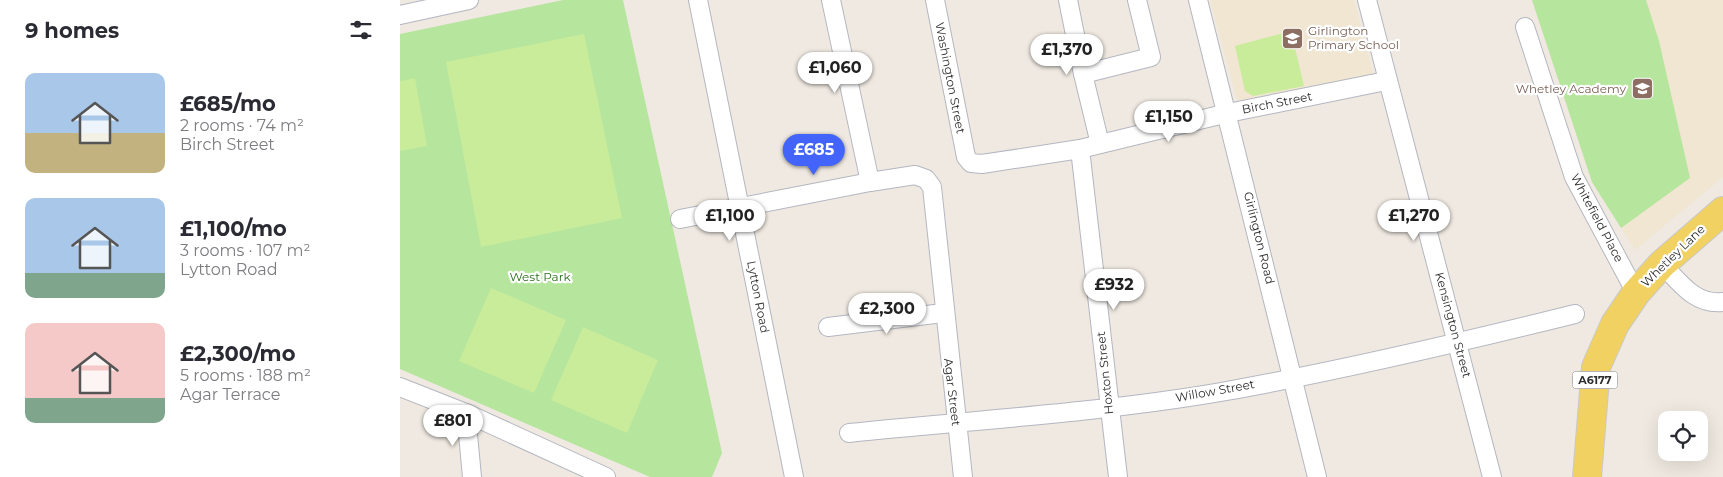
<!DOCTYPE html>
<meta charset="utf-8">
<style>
body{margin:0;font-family:Montserrat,sans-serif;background:#f2f2f3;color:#2b2b33;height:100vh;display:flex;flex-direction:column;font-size:19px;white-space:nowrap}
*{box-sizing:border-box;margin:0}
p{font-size:16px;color:#7c7c81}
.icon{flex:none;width:28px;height:28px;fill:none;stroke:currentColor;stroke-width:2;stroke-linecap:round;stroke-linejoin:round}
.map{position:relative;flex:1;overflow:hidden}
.sheet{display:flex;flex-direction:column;background:#fff;width:400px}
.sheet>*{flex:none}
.tools{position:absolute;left:1258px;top:411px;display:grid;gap:10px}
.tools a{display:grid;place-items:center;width:50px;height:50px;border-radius:10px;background:#fff;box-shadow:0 5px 20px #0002;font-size:25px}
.price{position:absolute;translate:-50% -42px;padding:0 11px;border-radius:18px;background:#fff;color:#222;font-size:16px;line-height:32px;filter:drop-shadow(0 1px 2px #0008)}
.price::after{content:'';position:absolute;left:50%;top:30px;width:15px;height:11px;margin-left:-8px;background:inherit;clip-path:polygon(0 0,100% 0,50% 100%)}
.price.on{background:#4264fb;color:#fff}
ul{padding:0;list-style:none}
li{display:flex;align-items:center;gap:15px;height:125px;padding:0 25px}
li span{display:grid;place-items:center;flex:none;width:140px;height:100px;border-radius:10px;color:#555}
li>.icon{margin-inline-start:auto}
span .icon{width:60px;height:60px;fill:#fffc;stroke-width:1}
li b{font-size:21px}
h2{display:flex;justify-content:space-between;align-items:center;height:60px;padding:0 25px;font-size:21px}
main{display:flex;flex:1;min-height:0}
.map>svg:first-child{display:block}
.education{fill:#f0e6d1}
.green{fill:#b6e59e}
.pitch{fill:#c9ec9a}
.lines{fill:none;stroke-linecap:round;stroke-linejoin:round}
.minor-casing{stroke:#b4b7c1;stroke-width:20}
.primary-casing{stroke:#c9c9c9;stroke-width:30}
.minor{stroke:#fff;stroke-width:18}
.primary{stroke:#f2d163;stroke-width:28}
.labels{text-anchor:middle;stroke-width:4.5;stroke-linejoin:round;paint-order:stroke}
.shield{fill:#fff;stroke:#6d6d6d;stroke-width:1}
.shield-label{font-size:11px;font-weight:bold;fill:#2e2e2e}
.education-label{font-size:12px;fill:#785e54;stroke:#fff;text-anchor:start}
.street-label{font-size:12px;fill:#2e2e2e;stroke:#fff}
.park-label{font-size:12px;fill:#2c6e1b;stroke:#fff}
</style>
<main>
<section class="sheet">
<h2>9 homes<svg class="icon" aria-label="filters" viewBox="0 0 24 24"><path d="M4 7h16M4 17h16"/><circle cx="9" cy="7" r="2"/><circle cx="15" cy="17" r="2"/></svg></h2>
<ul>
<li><span style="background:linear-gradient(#a9c7e8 60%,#c2b280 0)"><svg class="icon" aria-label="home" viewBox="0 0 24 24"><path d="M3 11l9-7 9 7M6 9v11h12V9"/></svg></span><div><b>£685/mo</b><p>2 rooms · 74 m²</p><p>Birch Street</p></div></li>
<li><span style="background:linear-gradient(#a9c7e8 75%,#7fa58c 0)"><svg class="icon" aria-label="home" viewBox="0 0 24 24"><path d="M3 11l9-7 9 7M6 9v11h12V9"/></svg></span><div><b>£1,100/mo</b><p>3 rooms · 107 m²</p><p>Lytton Road</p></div></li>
<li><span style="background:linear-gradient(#f6c9c9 75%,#7fa58c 0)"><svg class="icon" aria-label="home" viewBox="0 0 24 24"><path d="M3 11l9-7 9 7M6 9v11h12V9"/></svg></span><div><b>£2,300/mo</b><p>5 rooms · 188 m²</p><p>Agar Terrace</p></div></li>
</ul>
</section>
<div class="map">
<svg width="1323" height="477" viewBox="0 0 1323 477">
<rect width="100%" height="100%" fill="#efe9e1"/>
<g class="education">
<path d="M810,0H954L974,76L838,103Z"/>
<path d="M1132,0H1323V177L1235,250L1192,182Z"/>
</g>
<g class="green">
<path d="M163,0H223L322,453L312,477H250L0,369V34Z"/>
<path d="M1132,0H1246L1259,41L1290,178L1221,228L1192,182Z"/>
</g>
<g class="pitch">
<path d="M891,31L904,86L853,96L845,91L835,46Z"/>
<path d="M184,34L222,218L81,247L46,62Z"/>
<path d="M15,78L27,146L0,151V81Z"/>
<path d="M91,288L166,320L134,393L59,361Z"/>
<path d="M183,327L258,360L227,433L151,400Z"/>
</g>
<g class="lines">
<defs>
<g id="minor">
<path d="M298,0L394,477"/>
<path d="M431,0L470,182"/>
<path d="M535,0L566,157L571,163L582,164L680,149L828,113L986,81"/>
<path d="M668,0L683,74L700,144"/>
<path d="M798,0L917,477"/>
<path d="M967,0L1092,477"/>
<path d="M0,15L69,0"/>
<path d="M1125,27L1174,177L1236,293"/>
<path d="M683,74L751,57L737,0"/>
<path d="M680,149L718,477"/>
<path d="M280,219L470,182L515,175L526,179L532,187L563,477"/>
<path d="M1262,264C1280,283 1295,305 1323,302"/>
<path d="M428,327L543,313"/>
<path d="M0,387L66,413L206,477"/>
<path d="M66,413L72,477"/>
<path d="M449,433C573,420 698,413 821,392C940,371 1058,343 1175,314"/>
</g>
<path id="primary" d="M1187,477L1196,367L1215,324L1236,293L1262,264L1323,211"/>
</defs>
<use href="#minor" class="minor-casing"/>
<use href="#primary" class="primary-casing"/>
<use href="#minor" class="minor"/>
<use href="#primary" class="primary"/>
</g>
<defs>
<symbol id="school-square" viewBox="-11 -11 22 22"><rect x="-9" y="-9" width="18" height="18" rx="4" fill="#8d6e63" stroke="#fff"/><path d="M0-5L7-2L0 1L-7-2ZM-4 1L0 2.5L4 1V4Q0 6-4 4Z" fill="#fff"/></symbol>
</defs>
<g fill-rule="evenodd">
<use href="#school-square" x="880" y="26" width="25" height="25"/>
<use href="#school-square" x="1230" y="76" width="25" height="25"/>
</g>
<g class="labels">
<rect class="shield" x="1172.5" y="371.5" width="45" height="17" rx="4"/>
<g class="shield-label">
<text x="1195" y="384">A6177</text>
</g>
<g class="education-label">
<text x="908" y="35">Girlington<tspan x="908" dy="14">Primary School</tspan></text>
<text x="1226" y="93" text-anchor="end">Whetley Academy</text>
</g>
<g class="street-label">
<text transform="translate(550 78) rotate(79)" y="4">Washington Street</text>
<text transform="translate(877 103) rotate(-11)" y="4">Birch Street</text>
<text transform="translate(1197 218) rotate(62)" y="4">Whitefield Place</text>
<text transform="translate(859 238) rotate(76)" y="4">Girlington Road</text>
<text transform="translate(1273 256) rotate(-44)" y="4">Whetley Lane</text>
<text transform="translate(358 297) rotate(79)" y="4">Lytton Road</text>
<text transform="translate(1053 325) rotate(75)" y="4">Kensington Street</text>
<text transform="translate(705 373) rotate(-96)" y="4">Hoxton Street</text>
<text transform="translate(815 391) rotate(-10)" y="4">Willow Street</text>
<text transform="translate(552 392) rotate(83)" y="4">Agar Street</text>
</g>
<g class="park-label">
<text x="140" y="281">West Park</text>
</g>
</g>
</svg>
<div class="tools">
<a><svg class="icon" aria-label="locate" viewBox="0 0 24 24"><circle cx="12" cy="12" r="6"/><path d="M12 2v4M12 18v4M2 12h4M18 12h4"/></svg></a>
</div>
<b class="price" style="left:667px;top:76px">£1,370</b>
<b class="price" style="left:435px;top:94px">£1,060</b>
<b class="price" style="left:769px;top:143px">£1,150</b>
<b class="price on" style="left:414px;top:176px">£685</b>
<b class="price" style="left:330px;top:242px">£1,100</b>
<b class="price" style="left:1014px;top:242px">£1,270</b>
<b class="price" style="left:714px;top:311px">£932</b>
<b class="price" style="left:487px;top:335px">£2,300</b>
<b class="price" style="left:53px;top:447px">£801</b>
</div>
</main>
